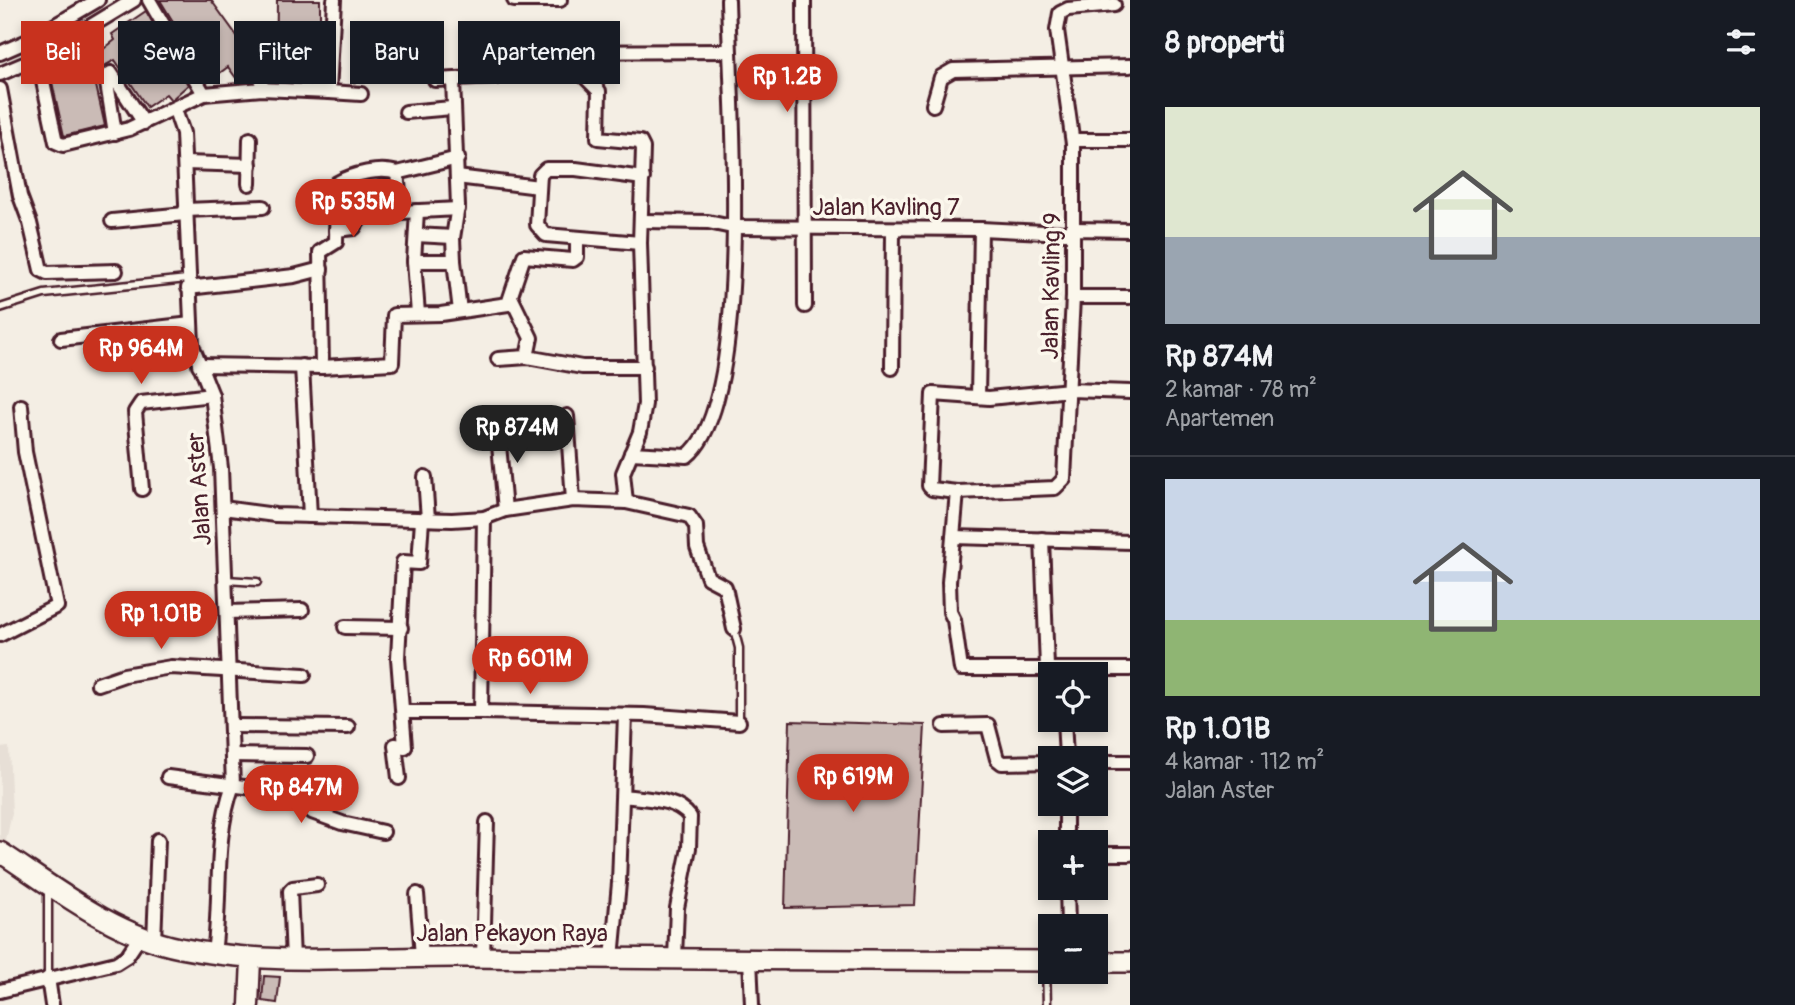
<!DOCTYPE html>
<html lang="id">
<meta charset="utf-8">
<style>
body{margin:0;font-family:Pangolin,sans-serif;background:#242831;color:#f1f3f6;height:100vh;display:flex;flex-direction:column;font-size:26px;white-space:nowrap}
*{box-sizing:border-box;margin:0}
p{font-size:23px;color:#9ea1a6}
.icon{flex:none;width:38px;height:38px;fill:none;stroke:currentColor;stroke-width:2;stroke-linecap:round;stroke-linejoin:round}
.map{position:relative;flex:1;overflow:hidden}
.sheet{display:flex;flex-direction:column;background:#171b24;width:665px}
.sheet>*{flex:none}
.guide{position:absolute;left:21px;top:21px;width:665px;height:63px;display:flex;gap:14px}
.fabs{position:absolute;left:1038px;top:662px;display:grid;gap:14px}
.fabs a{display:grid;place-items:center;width:70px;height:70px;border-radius:0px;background:#171b24;box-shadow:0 4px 10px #0003;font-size:35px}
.price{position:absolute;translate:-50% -60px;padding:0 16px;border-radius:24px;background:#c8321e;color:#fff;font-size:23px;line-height:46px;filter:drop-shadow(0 2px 4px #0008)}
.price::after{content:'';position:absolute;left:50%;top:42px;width:21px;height:16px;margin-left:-10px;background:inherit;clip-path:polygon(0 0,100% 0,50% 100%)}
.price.selected{background:#222;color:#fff}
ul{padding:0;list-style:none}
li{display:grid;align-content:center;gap:14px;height:371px;padding:0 35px}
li+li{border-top:2px solid #363941}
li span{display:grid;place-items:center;height:217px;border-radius:0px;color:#555}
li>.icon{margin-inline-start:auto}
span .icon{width:126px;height:126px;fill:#fffc;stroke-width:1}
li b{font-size:30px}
h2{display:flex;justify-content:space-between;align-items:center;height:84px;padding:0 35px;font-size:30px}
.pill{padding:0 24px;border-radius:0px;background:#171b24;box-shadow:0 4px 10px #0003;font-size:24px;line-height:63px}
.pill.selected{background:#c8321e;color:#fff}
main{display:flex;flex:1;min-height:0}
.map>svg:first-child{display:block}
.built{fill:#e7dfd6}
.building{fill:#cabbb6;stroke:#4a1f2b;stroke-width:2}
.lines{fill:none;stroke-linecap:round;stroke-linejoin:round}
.lane-casing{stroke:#4a1f2b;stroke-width:11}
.street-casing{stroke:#4a1f2b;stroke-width:18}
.secondary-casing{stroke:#4a1f2b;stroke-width:23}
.primary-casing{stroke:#4a1f2b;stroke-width:24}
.lane{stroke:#fbf7ec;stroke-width:6}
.street{stroke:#fbf7ec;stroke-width:12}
.secondary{stroke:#fbf7ec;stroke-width:18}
.primary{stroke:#fbf7ec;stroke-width:19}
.labels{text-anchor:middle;stroke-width:7;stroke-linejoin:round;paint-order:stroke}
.street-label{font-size:24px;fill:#4a1f2b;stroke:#fbf7ec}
</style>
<main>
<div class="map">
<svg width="1130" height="1005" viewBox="0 0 1130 1005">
<rect width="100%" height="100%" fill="#f4eee4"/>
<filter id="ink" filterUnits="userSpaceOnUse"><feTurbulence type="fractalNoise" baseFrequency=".0143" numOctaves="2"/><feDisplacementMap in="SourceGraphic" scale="14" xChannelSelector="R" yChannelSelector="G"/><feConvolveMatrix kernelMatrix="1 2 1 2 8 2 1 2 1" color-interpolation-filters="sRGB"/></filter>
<g filter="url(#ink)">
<path class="built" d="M9,747L12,813L0,868V748Z"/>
<g class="building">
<path d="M160,0H211L245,47L241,51L251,68L236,78L228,67L209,81Z"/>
<path d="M277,0H320V80L276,81Z"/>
<path d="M146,11L188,85L171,100L166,94L147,107L115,60L93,72L105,126L64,136L50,73L68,69L101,51L115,40L112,34Z"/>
<path d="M790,721L925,725L915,905L785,908Z"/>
<path d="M264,976L280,977L277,1003L262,1001Z"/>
</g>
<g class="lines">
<defs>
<g id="lane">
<path d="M0,308L44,294L187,279"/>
<path d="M226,580L257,582"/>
<path d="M734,629L739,648V722"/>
<path d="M1046,965L1047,1005"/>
<path d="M48,977V890"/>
</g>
<g id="street">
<path d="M149,0L204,94"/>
<path d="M514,0H560"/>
<path d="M804,0L805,306"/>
<path d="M1114,5L1068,9L1060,13L1057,30L1073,144V297L1064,479L1055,488L957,492L932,489L929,486L933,394L989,398L1070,390L1130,392"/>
<path d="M256,39L262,89"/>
<path d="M0,53L30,40L98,0"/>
<path d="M38,58L56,142L63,145L129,129L204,94L262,89L329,92L334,0"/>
<path d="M0,74L38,58L134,0"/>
<path d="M435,80L496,77L503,73L502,65L516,56L544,52L729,51"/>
<path d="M453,80L458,206L453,238L454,261"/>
<path d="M0,89L20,196L30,223L41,270L47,273L116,271"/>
<path d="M329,92L361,94"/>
<path d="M933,105L941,77L953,70L1130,66"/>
<path d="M175,110L183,133L192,345L212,395L221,468L233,785C213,840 222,896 214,953"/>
<path d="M406,112L452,108"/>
<path d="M115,133L106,77L111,73L144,123"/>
<path d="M1073,140H1130"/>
<path d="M185,163L250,165"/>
<path d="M397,173L401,211"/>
<path d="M457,177L539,187"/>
<path d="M249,184L250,139"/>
<path d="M185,210L263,207"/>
<path d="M112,221L185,214"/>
<path d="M642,221L708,222L732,227L981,229L1065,233L1074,229L1130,230"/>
<path d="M336,230L354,228L363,214L458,209"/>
<path d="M416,235L453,237"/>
<path d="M640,243L546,235L537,225L540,175L546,169H576L643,178"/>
<path d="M414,261L417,211"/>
<path d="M188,288L294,276L321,269"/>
<path d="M511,297L531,338L527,357"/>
<path d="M1073,297H1130"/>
<path d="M418,314L414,261H454L460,311"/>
<path d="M61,339L191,324"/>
<path d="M498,359L527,357L582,367H645"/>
<path d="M199,365L322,367L392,363L394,315L441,314L508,304L524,256L573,260L577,257V238"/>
<path d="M302,366L310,516"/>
<path d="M322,367L320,252L336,242L337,183C353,174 380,167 397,173L458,158"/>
<path d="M892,368L893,230"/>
<path d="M978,397L981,229"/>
<path d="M567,416L573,500"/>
<path d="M497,423L505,510"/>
<path d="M631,453L687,456C755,403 730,89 728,0"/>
<path d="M425,477L428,519"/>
<path d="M142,489L135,412L141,403L212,395"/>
<path d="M957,492L949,582L950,612L954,620L961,669H1130"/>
<path d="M626,502L689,516L696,526L697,547L708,578L725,587L734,629"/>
<path d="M223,508L275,515L452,520L484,518L505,510L573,500L626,502L623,473L640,432L645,404L640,243L643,148L640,142L598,138L599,91L581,73L580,53"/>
<path d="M484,518L481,712L644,715L739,722"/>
<path d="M953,537L1130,542"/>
<path d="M1042,539L1047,667"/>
<path d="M227,612L302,610"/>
<path d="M345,627L401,628"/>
<path d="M0,635L57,606L25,452L21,406"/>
<path d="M98,684L124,675L171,667L304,675"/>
<path d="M403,712H481"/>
<path d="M1064,719L1066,758"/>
<path d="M232,726L348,727"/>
<path d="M944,726L988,725L997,759L1002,763L1050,762"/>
<path d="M233,755L307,756"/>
<path d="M1096,762H1130"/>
<path d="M168,777L306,795L312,812L342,823L383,832"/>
<path d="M399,778L395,745L405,747L398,658L403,562L419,563L422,520"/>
<path d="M623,796C644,799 677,798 690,817L689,848L677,908L675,958"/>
<path d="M1066,842V803"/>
<path d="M1096,854H1130"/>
<path d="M1067,887L1068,926"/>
<path d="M417,894L422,956"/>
<path d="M154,941L158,840"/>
<path d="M483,957L487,822"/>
<path d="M612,958L619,883L625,715"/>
<path d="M293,959L290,891L293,888L317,885"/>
<path d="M750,959L752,1005"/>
<path d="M48,978L52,1005"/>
<path d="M0,991L116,963L127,956L141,935"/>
</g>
<path id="secondary" d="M249,1005L251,959"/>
<g id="primary">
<path d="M0,852C55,888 114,935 180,948C274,967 371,956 466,957C661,959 855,960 1050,961"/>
<path d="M1096,962H1130"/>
</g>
</defs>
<use href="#lane" class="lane-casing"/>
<use href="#street" class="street-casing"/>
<use href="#secondary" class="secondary-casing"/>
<use href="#primary" class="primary-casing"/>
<use href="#lane" class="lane"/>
<use href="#street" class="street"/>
<use href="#secondary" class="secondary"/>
<use href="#primary" class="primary"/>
</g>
</g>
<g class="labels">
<g class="street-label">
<text x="886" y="215">Jalan Kavling 7</text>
<text transform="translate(1051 286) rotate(-89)" y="8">Jalan Kavling 9</text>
<text transform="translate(199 489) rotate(-94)" y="8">Jalan Aster</text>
<text x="512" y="941">Jalan Pekayon Raya</text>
</g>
</g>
</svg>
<div class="fabs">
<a><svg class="icon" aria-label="locate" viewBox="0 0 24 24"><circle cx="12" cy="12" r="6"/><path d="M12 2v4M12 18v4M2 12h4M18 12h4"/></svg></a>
<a><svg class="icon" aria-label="layers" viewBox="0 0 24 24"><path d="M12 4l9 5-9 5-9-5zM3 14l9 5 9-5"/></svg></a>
<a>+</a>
<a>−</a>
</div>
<b class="price" style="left:787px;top:114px">Rp 1.2B</b>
<b class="price" style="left:353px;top:239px">Rp 535M</b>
<b class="price" style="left:141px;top:386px">Rp 964M</b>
<b class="price selected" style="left:517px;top:465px">Rp 874M</b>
<b class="price" style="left:161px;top:651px">Rp 1.01B</b>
<b class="price" style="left:530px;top:696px">Rp 601M</b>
<b class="price" style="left:853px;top:814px">Rp 619M</b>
<b class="price" style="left:301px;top:825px">Rp 847M</b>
<div class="guide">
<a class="pill selected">Beli</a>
<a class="pill">Sewa</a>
<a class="pill">Filter</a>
<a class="pill">Baru</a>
<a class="pill">Apartemen</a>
</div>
</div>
<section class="sheet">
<h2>8 properti<svg class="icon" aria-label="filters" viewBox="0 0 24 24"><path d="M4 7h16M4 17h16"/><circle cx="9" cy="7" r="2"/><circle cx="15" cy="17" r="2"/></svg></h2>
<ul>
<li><span style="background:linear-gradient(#dfe7d0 60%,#9aa5b1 0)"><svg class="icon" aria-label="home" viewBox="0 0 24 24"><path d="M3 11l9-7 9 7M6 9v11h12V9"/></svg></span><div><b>Rp 874M</b><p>2 kamar · 78 m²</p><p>Apartemen</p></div></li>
<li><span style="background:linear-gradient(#c9d6e8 65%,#8fb573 0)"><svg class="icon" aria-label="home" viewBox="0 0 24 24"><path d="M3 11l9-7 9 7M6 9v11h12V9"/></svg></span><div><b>Rp 1.01B</b><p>4 kamar · 112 m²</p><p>Jalan Aster</p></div></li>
</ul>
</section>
</main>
